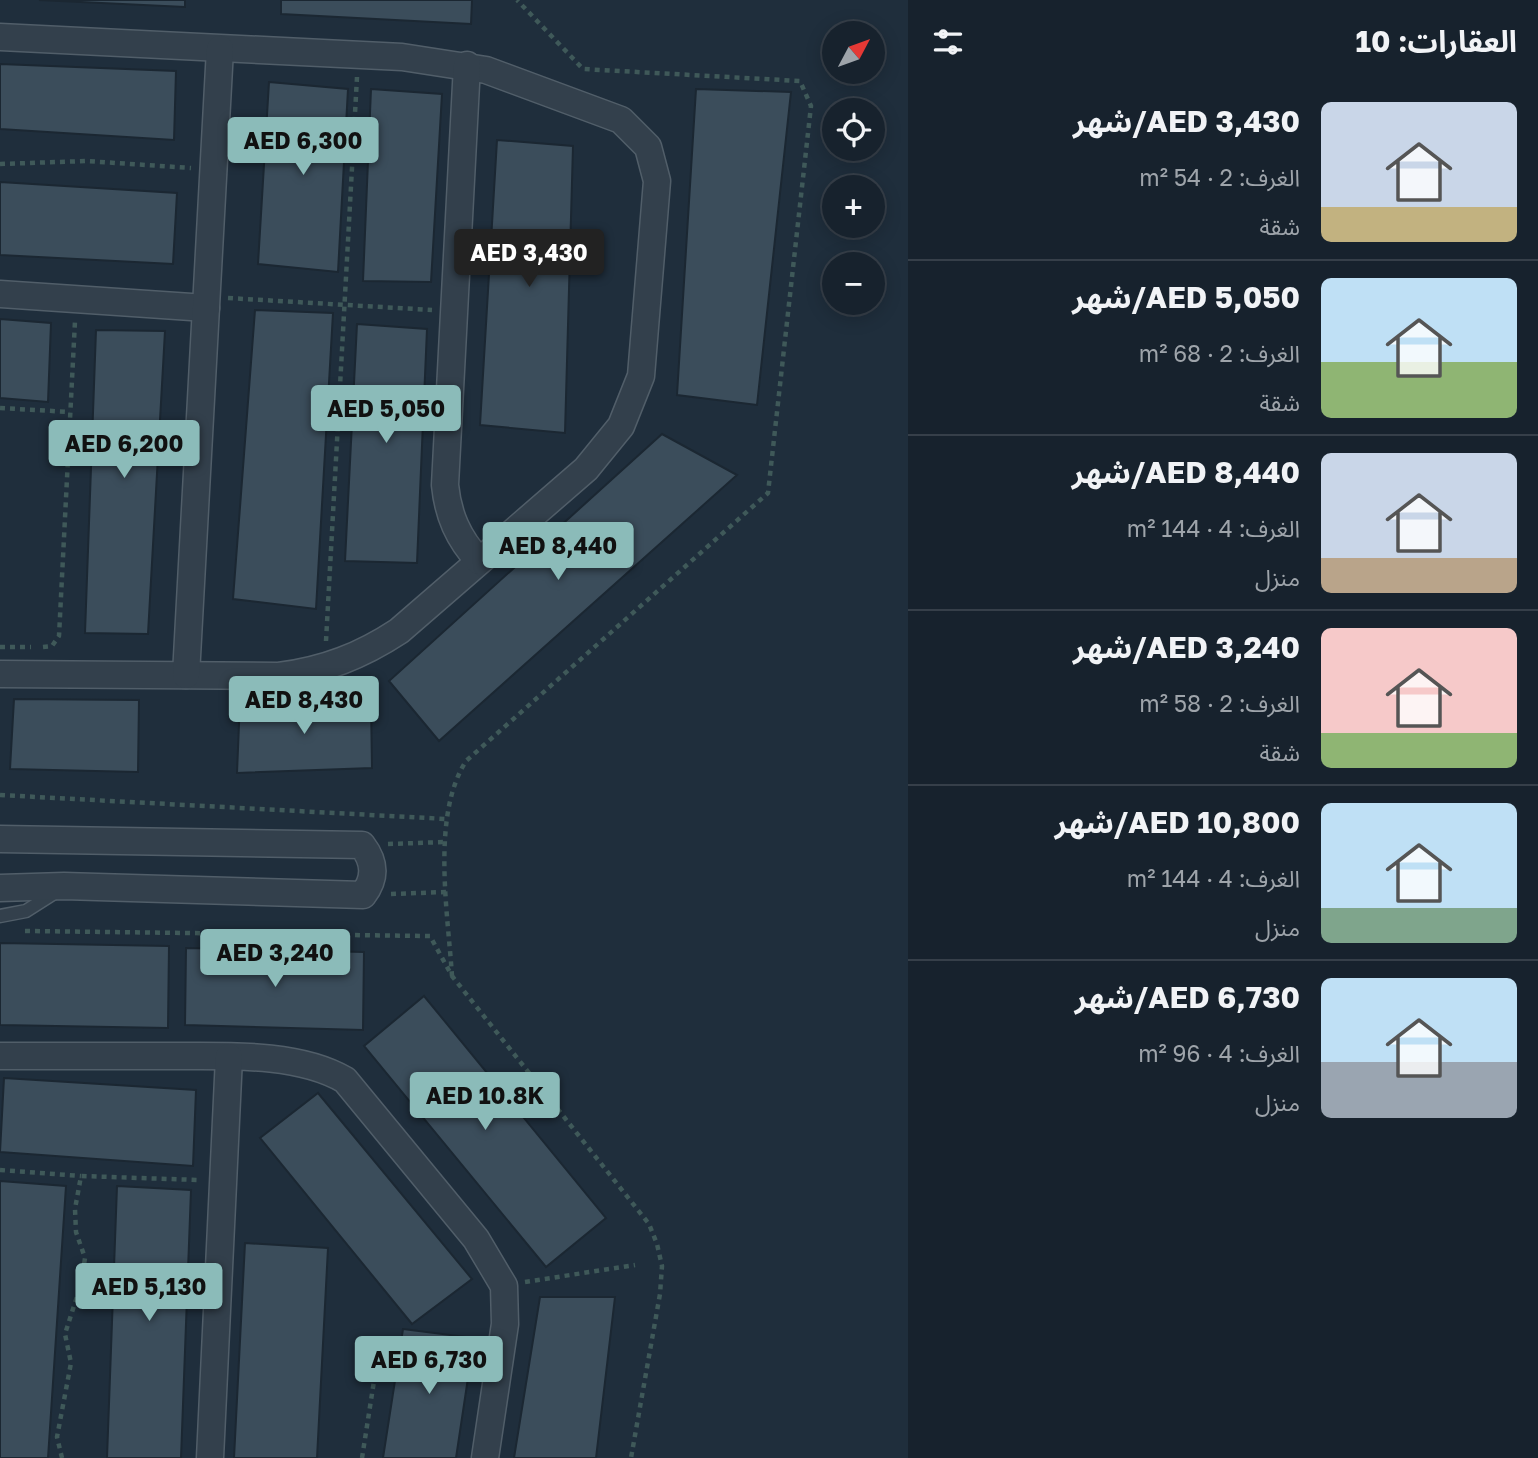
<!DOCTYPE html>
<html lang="ar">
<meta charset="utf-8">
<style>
body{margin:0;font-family:"Golos Text","Noto Sans Arabic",sans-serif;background:#202a35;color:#f1f3f6;direction:rtl;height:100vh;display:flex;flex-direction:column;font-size:26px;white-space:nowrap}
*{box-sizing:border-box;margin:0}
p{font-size:23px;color:#9ea4aa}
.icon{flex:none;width:38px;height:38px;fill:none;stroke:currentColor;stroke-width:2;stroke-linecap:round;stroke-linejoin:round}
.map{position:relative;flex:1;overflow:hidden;direction:ltr}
.panel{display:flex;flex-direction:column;background:#17222d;width:630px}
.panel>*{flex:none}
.needle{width:46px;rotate:49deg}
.controls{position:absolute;left:822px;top:21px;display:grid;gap:14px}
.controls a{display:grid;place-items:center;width:63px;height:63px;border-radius:50%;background:#17222d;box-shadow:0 4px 18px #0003,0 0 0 2px #363f49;font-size:35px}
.price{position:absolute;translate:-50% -60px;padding:0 16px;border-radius:7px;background:#8bbbb9;color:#111;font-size:23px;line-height:46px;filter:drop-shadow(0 2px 4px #0008)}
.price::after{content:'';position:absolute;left:50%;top:42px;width:21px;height:16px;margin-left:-10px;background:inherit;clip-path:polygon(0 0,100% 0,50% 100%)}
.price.current{background:#222;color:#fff}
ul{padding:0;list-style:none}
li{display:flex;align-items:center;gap:21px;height:175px;padding:0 21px}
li+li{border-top:2px solid #363f49}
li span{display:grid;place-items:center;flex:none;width:196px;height:140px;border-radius:10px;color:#555}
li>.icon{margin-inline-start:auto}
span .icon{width:84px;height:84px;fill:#fffc;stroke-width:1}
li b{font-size:30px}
h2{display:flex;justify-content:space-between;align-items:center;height:84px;padding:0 21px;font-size:30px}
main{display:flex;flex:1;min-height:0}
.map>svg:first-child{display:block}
.building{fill:#3b4d5b;stroke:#1b2732;stroke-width:2}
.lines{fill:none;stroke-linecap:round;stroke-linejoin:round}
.service-casing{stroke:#515e69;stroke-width:15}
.minor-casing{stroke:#515e69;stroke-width:29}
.path{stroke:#3f5959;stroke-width:4.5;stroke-dasharray:5 5;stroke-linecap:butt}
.service{stroke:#33404c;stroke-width:12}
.minor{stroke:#33404c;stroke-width:26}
</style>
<main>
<section class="panel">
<h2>العقارات: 10<svg class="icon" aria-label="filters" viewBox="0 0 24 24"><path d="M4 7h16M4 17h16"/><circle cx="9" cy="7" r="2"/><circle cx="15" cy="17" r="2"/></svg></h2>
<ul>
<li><span style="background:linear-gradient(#c9d6e8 75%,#c2b280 0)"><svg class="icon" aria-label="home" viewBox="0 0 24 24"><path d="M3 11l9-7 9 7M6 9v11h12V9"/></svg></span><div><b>AED 3,430/شهر</b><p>الغرف: 2 · 54 m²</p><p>شقة</p></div></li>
<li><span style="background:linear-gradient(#bfe0f5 60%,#8fb573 0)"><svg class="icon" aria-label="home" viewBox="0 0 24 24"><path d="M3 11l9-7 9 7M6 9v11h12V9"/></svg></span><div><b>AED 5,050/شهر</b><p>الغرف: 2 · 68 m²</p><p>شقة</p></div></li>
<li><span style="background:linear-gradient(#c9d6e8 75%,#b9a48a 0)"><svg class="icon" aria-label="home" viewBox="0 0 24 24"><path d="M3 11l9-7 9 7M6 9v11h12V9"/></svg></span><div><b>AED 8,440/شهر</b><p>الغرف: 4 · 144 m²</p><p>منزل</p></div></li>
<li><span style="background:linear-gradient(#f6c9c9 75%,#8fb573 0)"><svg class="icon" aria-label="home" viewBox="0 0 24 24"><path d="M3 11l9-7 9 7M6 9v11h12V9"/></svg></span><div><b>AED 3,240/شهر</b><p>الغرف: 2 · 58 m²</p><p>شقة</p></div></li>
<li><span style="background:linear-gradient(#bfe0f5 75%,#7fa58c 0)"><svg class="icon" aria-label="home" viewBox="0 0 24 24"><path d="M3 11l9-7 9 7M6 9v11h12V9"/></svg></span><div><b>AED 10,800/شهر</b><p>الغرف: 4 · 144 m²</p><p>منزل</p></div></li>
<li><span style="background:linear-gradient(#bfe0f5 60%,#9aa5b1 0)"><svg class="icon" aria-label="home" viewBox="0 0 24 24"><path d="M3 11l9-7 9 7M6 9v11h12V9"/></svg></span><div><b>AED 6,730/شهر</b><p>الغرف: 4 · 96 m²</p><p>منزل</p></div></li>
</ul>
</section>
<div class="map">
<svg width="908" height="1458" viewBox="0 0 908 1458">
<rect width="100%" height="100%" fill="#1f2e3c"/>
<g class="building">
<path d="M39,0H185V7Z"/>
<path d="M281,0H472L471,24L281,14Z"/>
<path d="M0,64L176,71L174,140L0,129Z"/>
<path d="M269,82L348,89L338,272L258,264Z"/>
<path d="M371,89L442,94L431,282L363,281Z"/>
<path d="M696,89L791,92L757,405L677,395Z"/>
<path d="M497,140L573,146L565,433L480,425Z"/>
<path d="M0,182L177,193L173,264L0,255Z"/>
<path d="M255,310L333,313L316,609L233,599Z"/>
<path d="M0,319L51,323L48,402L0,398Z"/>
<path d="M357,324L427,329L417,563L345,561Z"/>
<path d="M96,330L165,331L148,634L85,633Z"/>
<path d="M662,434L737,475L439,741L389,681Z"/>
<path d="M14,699L139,700L138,772L10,769Z"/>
<path d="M240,700L371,702L372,768L237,773Z"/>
<path d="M0,943L169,946L168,1028L0,1025Z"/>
<path d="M186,948L364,952L363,1030L185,1025Z"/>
<path d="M424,996L606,1218L546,1267L364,1046Z"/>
<path d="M4,1078L196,1090L193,1166L0,1152Z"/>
<path d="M318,1093L472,1279L412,1324L260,1138Z"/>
<path d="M0,1181L66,1186L48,1458H0Z"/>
<path d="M117,1186L191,1190L181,1458H107Z"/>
<path d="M245,1243L328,1248L317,1458H234Z"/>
<path d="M540,1297H615L596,1458H514Z"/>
<path d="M403,1329L474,1338L456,1458H383Z"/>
</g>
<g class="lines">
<defs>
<path id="service" d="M0,916L26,911L59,890"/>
<g id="minor">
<path d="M0,37L402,57L486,70L621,120L648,147L657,181L641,376L621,426L586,469L399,631C361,656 325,670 279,676L0,674"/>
<path d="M467,65L445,485C448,515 458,538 479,561"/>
<path d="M0,294L206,308"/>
<path d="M186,675L220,49"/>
<path d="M0,839L362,845C375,862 376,878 363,895L64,886L0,888"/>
<path d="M0,1056C52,1056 104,1056 156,1056C214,1057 294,1050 345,1080L476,1239L504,1286L505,1324L485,1458"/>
<path d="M210,1458L229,1057"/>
</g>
</defs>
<use href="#service" class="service-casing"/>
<use href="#minor" class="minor-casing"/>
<g class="path">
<path d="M0,164L86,161L191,168"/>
<path d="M228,298L432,310"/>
<path d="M0,408L70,412"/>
<path d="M326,641L357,77"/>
<path d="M0,647H31"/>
<path d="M43,647L52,646L59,636L75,321"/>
<path d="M0,795L446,819"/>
<path d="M388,844L446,842"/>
<path d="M391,894L446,892"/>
<path d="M25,931L430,936L452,976L649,1224L657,1244L662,1266L660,1294L631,1458"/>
<path d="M452,976C448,913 431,816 466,761L768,493L811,106L800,81L583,69L517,0"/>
<path d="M0,1170L81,1176"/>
<path d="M525,1282L635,1265"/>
<path d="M62,1458L57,1437L71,1363L65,1334L81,1284L85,1258L76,1232L75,1209L81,1176L199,1180"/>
<path d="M362,1458L374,1381"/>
</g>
<use href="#service" class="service"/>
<use href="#minor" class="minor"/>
</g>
</svg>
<div class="controls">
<a><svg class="needle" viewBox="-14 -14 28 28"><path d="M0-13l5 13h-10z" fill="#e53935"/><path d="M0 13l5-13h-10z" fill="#9ea4aa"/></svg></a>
<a><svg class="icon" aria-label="locate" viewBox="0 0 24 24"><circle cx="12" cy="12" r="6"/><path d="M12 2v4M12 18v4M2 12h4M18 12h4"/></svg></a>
<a>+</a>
<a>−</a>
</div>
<b class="price" style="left:303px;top:177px">AED 6,300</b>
<b class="price current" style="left:529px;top:289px">AED 3,430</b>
<b class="price" style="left:386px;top:445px">AED 5,050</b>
<b class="price" style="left:124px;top:480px">AED 6,200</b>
<b class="price" style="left:558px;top:582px">AED 8,440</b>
<b class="price" style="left:304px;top:736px">AED 8,430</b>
<b class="price" style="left:275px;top:989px">AED 3,240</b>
<b class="price" style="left:485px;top:1132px">AED 10.8K</b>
<b class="price" style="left:149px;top:1323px">AED 5,130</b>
<b class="price" style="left:429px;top:1396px">AED 6,730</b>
</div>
</main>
